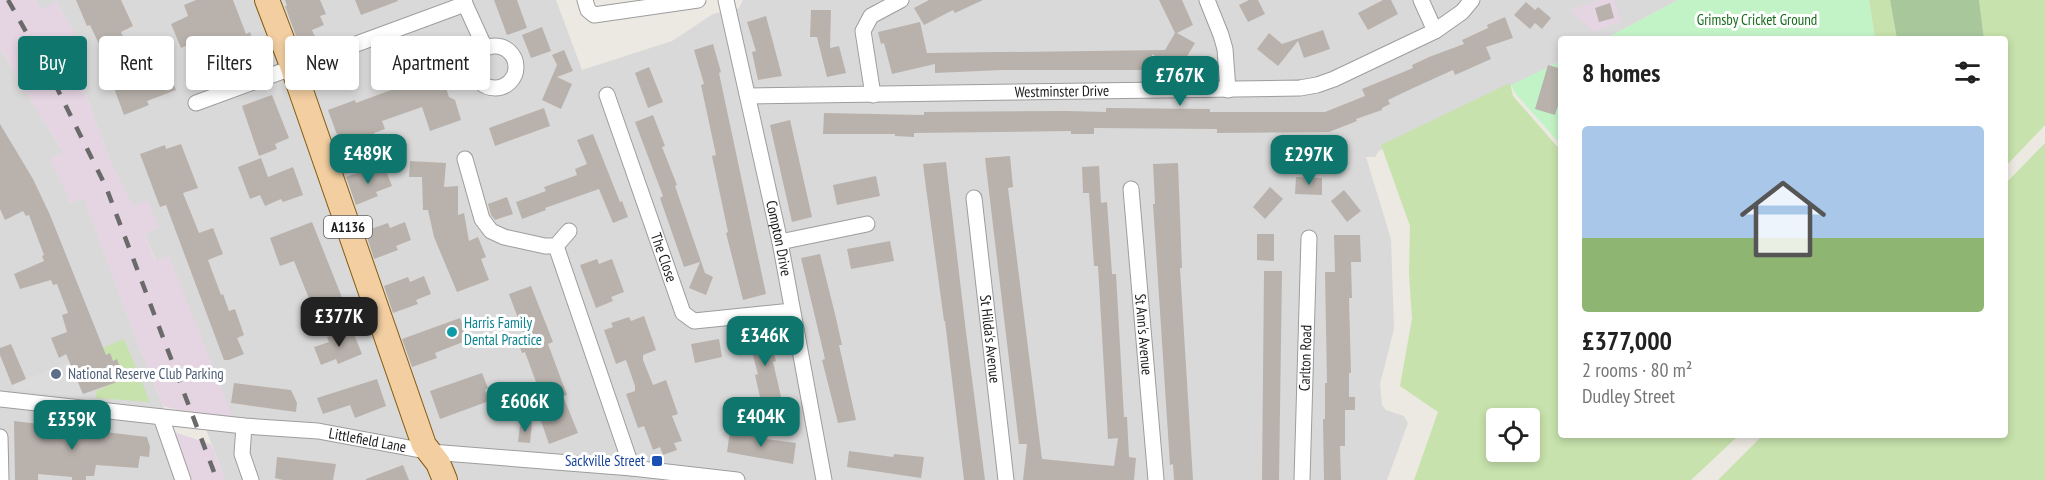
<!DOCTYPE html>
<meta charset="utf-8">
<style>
body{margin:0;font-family:"PT Sans Narrow",sans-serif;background:#f2f2f2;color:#222;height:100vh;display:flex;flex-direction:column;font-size:22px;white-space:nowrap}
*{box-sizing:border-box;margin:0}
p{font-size:20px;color:#767676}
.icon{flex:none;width:33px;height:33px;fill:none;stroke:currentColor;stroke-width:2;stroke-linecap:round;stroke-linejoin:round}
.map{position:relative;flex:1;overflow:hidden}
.sheet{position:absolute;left:1558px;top:36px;width:450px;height:402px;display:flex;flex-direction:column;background:#fff;border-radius:6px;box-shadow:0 3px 9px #0003}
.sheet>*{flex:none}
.guide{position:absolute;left:18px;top:36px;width:570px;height:54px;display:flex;gap:12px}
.tools{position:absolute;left:1486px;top:408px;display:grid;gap:12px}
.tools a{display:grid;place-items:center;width:54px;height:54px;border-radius:6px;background:#fff;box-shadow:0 3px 9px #0003;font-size:30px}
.price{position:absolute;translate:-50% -51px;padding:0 14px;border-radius:12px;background:#0f766e;color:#fff;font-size:20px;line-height:39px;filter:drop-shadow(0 2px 3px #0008)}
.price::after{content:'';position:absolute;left:50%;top:36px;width:18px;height:14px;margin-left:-9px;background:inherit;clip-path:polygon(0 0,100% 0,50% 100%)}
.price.selected{background:#222;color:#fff}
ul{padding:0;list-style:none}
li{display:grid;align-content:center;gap:12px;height:318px;padding:0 24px}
li span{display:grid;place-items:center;height:186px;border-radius:6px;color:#555}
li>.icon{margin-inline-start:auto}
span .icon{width:108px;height:108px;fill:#fffc;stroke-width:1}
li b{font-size:26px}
h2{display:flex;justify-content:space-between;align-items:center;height:72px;padding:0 24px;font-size:26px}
.tag{padding:0 21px;border-radius:6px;background:#fff;box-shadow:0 3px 9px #0003;font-size:21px;line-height:54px}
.tag.selected{background:#0f766e;color:#fff}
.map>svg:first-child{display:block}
.residential{fill:#dad9d9}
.industrial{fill:#e5d5e2}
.grass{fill:#c7e2ac;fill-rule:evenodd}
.forest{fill:#a8c79b}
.park{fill:#c2f3c6}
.parking{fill:#dcdcdc}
.building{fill:#b9b2ac}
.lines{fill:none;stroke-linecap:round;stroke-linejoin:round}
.minor-casing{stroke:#9d9d9d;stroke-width:17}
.primary-casing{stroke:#855c0e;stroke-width:26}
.minor{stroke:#fff;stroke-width:15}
.primary{stroke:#f2cea1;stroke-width:24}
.rail{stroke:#6a6a6a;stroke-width:4.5;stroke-dasharray:12 12;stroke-linecap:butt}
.culture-dot{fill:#0f9aa8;stroke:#fff;stroke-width:2}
.service-dot{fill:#5c6f8a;stroke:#fff;stroke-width:2}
.transit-dot{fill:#1a4fb4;stroke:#fff;stroke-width:2}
.labels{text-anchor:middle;stroke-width:6;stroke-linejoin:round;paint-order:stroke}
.shield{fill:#fff;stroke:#606060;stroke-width:1.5}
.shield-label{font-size:14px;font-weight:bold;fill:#1c1c1c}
.park-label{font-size:15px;fill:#166e1c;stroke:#fff}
.street-label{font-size:15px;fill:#1c1c1c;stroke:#fff}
.culture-label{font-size:15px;fill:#0d838f;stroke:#fff;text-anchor:start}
.service-label{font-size:15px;fill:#4e5e75;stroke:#fff;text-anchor:start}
.transit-label{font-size:15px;fill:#164399;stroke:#fff;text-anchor:end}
</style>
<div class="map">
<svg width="2045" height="480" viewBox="0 0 2045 480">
<rect width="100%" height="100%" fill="#ece9e2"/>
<g class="residential">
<path d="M35,0H556L582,70L672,41L713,14L739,8L743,0H1678L1605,39H1562L1561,61L1379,151L1375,157H1366L1391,239L1394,329L1380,384L1382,405L1386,410L1404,416L1408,423L1387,480H225L201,416L169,256L156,262L145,234L159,227L133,207L109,159L86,94L64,51L79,42L56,1L42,11Z"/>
<path d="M0,49L63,152L70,203L84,198L134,333L192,480H0Z"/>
</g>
<g class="industrial">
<path d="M0,0H35L42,10L56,1L80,43L64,51L86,94L109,159L133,206L148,201L159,227L145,234L155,261L169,256L234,420L201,416L163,406L134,333L84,199L71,203L50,159L63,152L0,49Z"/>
<path d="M1600,0H1614L1621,21L1594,32L1570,10Z"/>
<path d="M174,432L211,444L225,480H192Z"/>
</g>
<g class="grass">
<path d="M1869,0H1890L1897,39H1875Z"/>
<path d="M1979,0H2045V125L2006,166V39H1984Z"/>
<path d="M1510,83L1513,96L1561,151L1562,435H1739L1691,480H1414L1438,412L1400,386L1412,319L1409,273L1410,226L1381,145ZM1530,418V452H1497V418Z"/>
<path d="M2045,143V480H1718L1763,435H2006V183Z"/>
<path d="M124,339L150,402L96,398V391L120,380L117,374V360L113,361L110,354L105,355L102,348Z"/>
</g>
<path class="forest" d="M1890,0H1979L1984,39H1897Z"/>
<g class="park">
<path d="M1678,0H1869L1875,39H1605Z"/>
<path d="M1561,61V145L1515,93L1511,85Z"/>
</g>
<path class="parking" d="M69,362L84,397L14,390L12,385Z"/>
<g class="building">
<path d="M76,0H121L133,26L121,32L129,50L107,61L90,25L87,26Z"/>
<path d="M196,0H233L246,34L250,32L260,62L236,71L232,61L228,63L225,55L198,65L190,44L181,48L171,24L188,16L184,5Z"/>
<path d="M285,0H320L326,14L320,16L324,25L312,30L317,41L300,47L285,6H287Z"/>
<path d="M355,0H397L398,1L361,15Z"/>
<path d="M494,0H517L527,28L507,35Z"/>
<path d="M929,0H983L955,13L953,10L924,25L914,8Z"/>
<path d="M1159,0H1182L1193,25L1177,33L1195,43L1179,70L1152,54L1151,70H1002L935,73V64L892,74L884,43L881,44L878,32L920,22L927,53L1165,50L1175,33Z"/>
<path d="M1249,0H1258L1265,14L1248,22L1239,5Z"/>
<path d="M1383,0H1391L1398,14L1368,30L1358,13Z"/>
<path d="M1526,2L1535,10L1538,7L1551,18L1542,29L1535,23L1530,29L1514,15Z"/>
<path d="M1610,3L1614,18L1599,22L1595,8Z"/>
<path d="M811,10H831L830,48L839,46L846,73L827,77L817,37H810Z"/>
<path d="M766,16L782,76L758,80L752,52L756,51L747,22Z"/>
<path d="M1505,17L1513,38L1486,47L1491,59L1455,75L1453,70L1411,89L1388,100L1390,104L1382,108V110L1356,119L1357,121L1329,132L1217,133V129L1094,128V134H1071V131L914,133V137L895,136V134H823L824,113L924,115V112L1066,111L1106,112V108L1210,109V112H1325L1365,96L1362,89L1413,68L1412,65L1429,57L1464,44L1462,40L1488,28L1487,25Z"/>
<path d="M542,27L551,51L531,58L522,35Z"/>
<path d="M1323,30L1330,49L1304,58L1298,41L1278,66L1257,49L1269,33L1282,44Z"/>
<path d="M713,44L721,72L719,73L766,294L743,300L726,233L728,232L712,156L716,155L701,85L704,84L694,50Z"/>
<path d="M564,50L573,71L557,77L572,84L561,109L542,100L557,65L552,55Z"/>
<path d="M1548,65L1562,69V93L1555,115L1535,109Z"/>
<path d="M432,67L434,72L440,70L449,97L455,100L461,120L430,131L422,107L382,121L385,129L374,133L377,140L372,141L373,144L344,154L328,110L355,100L356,103L391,90L388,83Z"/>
<path d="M649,67L663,102L648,108L635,73Z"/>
<path d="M169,72L176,90L147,101L149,105L124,115L114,88L138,78L140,83Z"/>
<path d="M272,95L289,138L275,144L277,149L259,156L242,106Z"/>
<path d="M544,108L550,126L495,146L489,128Z"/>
<path d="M653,115L665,146L662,147L677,185L675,186L705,273L713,277L706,295L689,288L700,262L684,267L660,198L663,196L635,122Z"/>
<path d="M790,120L812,217L792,222L770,125Z"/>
<path d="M0,124L33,179L50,215L106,355L110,353L113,361L117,359L122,372L117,374L120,381L83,394L66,354L59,358L51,338L67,332L62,315L68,313L57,284L53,285L51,280L20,289L14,274L44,261L42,256L44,255L29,215L26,216L23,211L5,220L0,209Z"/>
<path d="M593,134L620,202L622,201L628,217L613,223L599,189L545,208L546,210L522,219L516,202L546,191L544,187L577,175L575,169L587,164L577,140Z"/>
<path d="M181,144L198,188L183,193L199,233L213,228L223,254L208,260L221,295L223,294L229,311L235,309L244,335L237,338L244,354L229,360H224L166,205L160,207L140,154L165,145L166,149Z"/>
<path d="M1010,156L1013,187L1008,188L1042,459L1114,466L1118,438L1108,439L1098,266H1094L1089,193H1083L1082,167L1099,166L1101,203L1107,202L1112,274H1116L1124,417H1127L1129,457L1136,458L1134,480H1023L1027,444H1019L985,158Z"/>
<path d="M261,158L268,177L293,167L303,195L283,202L281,199L265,206L260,195L250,199L238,167Z"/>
<path d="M410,161L446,163L444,187L458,186V215L464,213L469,241L478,237L486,257L481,259L489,280L457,292L434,237L428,210H423L422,177H409Z"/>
<path d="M946,162L966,332L985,480H964L945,321H944L925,180L923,164Z"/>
<path d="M1178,163L1182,268H1180L1193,480H1174L1173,464L1170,465L1153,204H1155L1153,164Z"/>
<path d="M385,168L392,186L376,192L378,196L356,205L346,177L368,169L370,174Z"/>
<path d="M876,176L880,196L837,205L833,185Z"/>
<path d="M1296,177L1322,178V195L1295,194Z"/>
<path d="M1270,187L1283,199L1265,219L1253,207Z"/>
<path d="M1344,190L1361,211L1347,222L1331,201Z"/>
<path d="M507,197L513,214L495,220L491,215L488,204Z"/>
<path d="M312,222L345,305L316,316L294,261L280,266L270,238Z"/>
<path d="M405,222L411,240L396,246L398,250L374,259L365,231L388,223L390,228Z"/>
<path d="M1257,234H1274V261L1257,260Z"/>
<path d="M1334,235H1360L1361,262H1351L1352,298H1349L1351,373H1349V397H1355V410H1345V446H1340L1341,480H1324L1323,419H1325V383H1327L1325,272H1335Z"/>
<path d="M890,241L894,261L851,269L847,249Z"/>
<path d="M820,254L835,314L842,345H839L856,420L838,423L822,360L825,359L801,258Z"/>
<path d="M597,259L599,264L612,259L624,292L611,297L613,301L596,308L580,265Z"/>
<path d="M1264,271H1282L1279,480H1262Z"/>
<path d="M424,276L431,294L416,300L418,304L393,313L384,286L408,277L410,282Z"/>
<path d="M531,286L553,342L548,344L567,395L563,396L578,433L549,444L540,418L548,415L525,352L522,353L517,340L525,337L509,294Z"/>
<path d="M644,316L656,350L643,355V360L653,385L666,380L678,414L672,416L682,441L674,443L677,450L663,455L660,447L653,450L644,426L638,428L626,394L635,391V386L626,360L616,364L604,330L613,327L611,323L629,317L631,321Z"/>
<path d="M460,318L468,340L435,353L437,358L412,367L402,339Z"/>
<path d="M351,327L362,354L338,364L336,359L321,365L314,347L329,342L327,337Z"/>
<path d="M767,329L776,361L773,362L782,401L762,406L755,375L758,374L747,334Z"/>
<path d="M719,339L722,357L695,363L691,344Z"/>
<path d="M11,344L26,379L12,385L0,355V348Z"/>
<path d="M482,373L488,388L485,390L489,401L440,419L430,391Z"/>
<path d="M377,379L386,406L355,418L350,405L323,414L317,398Z"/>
<path d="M234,383L291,390L297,403L296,412L231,403Z"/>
<path d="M14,421L147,437L150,447L149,457L140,456L138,468L96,465L94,476H86V480H72V477L38,474V480H15Z"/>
<path d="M532,422L530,443L518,442L520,426Z"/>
<path d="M730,431L760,436L759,438L796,443L793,464L727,452Z"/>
<path d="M849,451L893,457L894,454L924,457L921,478L847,467Z"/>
<path d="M277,457L336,464L333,480H283L275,478Z"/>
<path d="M403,465L409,480H366V479Z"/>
</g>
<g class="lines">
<defs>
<g id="minor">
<path d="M585,0L588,10L594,15L698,0"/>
<path id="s1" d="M726,0L780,242L824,480"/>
<path d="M1207,0L1221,35L1225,49L1228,90"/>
<path d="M1421,0L1435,31"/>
<path d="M465,4L485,48"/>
<circle cx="495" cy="67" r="21"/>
<path id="s2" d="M607,95L683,313L694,321L792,311"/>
<path d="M873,95L863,31L871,16L901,0"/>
<path id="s3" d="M748,96L1300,88L1317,85L1334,79L1435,31L1462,12L1472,0"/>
<path d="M196,103L465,4L464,0"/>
<path d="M465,159L482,219L491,231L504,237L545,246H556L632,468"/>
<path id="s4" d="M1131,189L1156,480"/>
<path id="s5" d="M974,198L1006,480"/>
<path d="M780,242L867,224"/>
<path d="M556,246L569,231"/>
<path id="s6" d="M0,399L244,426L318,431L431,452L632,468L737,480"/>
<path d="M161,417L183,480"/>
<path d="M244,426L242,454L251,480"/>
<path d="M0,437L1,480"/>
<path id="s7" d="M1302,480L1309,238"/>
</g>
<path id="primary" d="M267,0L293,68L424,445L438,463L445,480"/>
</defs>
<use href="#minor" class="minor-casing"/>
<use href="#primary" class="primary-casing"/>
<use href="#minor" class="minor"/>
<use href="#primary" class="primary"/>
<path class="rail" d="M8,0L50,74L106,187L217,480"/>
</g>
<circle class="culture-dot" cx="452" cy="332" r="6"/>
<circle class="service-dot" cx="56" cy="374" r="6"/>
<rect class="transit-dot" x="651" y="455" width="12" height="12" rx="3"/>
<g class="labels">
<rect class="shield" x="324" y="216" width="48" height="22" rx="4.5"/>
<g class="shield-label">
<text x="348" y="232">A1136</text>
</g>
<g class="park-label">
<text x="1757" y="25">Grimsby Cricket Ground</text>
</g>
<g class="street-label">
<text dy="5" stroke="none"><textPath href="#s3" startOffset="314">Westminster Drive</textPath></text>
<text dy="5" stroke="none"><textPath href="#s1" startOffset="244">Compton Drive</textPath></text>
<text dy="5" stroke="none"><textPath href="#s2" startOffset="172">The Close</textPath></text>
<text dy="5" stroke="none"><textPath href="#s4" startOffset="146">St Ann's Avenue</textPath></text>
<text dy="5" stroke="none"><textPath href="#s5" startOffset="142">St Hilda's Avenue</textPath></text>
<text dy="5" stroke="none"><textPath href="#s7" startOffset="122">Carlton Road</textPath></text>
<text dy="5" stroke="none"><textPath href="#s6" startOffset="370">Littlefield Lane</textPath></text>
</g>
<g class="culture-label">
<text x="464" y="328">Harris Family<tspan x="464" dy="17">Dental Practice</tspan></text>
</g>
<g class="service-label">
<text x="68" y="379">National Reserve Club Parking</text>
</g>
<g class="transit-label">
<text x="645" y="466">Sackville Street</text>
</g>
</g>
</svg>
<div class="tools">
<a><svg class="icon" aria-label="locate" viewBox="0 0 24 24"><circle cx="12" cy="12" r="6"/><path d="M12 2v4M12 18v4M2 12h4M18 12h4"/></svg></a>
</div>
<b class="price" style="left:1180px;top:107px">£767K</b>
<b class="price" style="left:368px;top:185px">£489K</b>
<b class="price" style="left:1309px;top:186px">£297K</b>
<b class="price selected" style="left:339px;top:348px">£377K</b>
<b class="price" style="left:765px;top:367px">£346K</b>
<b class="price" style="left:525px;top:433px">£606K</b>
<b class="price" style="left:761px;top:448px">£404K</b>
<b class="price" style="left:72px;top:451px">£359K</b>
<div class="guide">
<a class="tag selected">Buy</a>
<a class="tag">Rent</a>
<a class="tag">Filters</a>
<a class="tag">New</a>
<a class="tag">Apartment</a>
</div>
<section class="sheet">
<h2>8 homes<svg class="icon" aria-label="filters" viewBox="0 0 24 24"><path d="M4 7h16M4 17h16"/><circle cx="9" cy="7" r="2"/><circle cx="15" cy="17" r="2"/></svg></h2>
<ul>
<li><span style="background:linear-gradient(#a9c7e8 60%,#8fb573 0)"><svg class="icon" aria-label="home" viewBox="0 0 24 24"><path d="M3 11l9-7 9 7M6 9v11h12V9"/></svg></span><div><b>£377,000</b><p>2 rooms · 80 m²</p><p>Dudley Street</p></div></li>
</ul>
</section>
</div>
